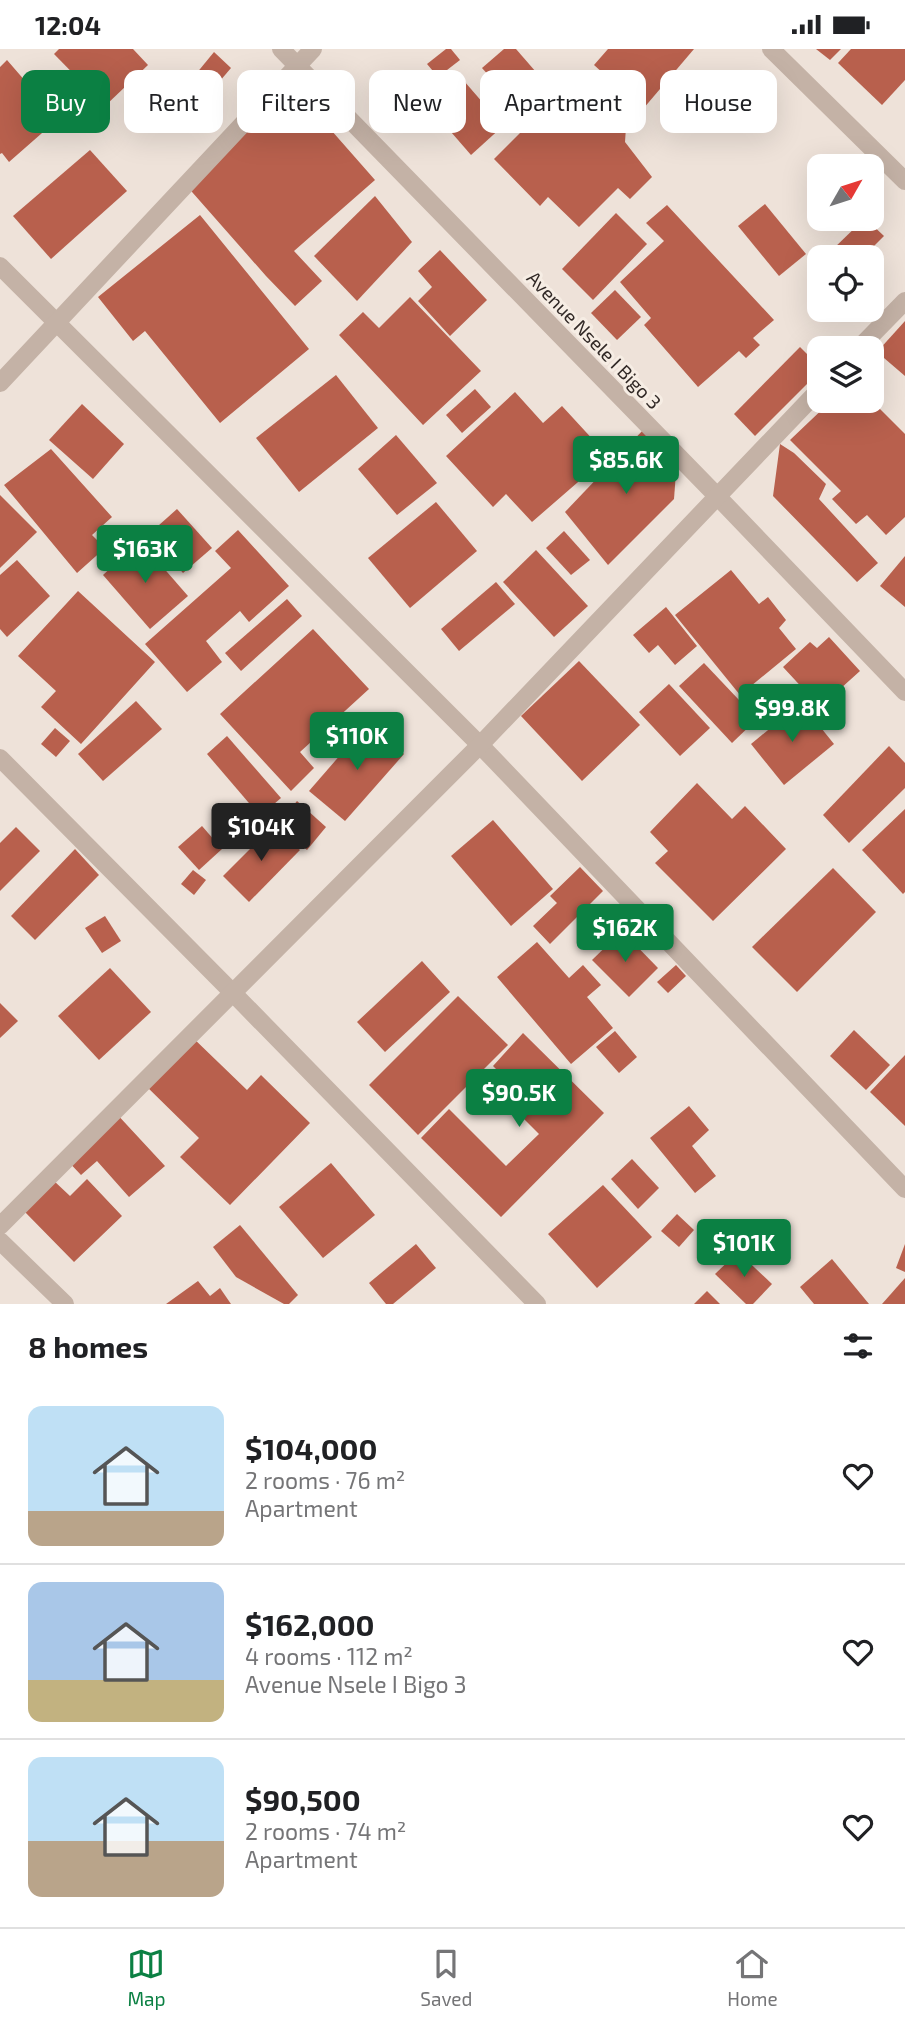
<!DOCTYPE html>
<meta charset="utf-8">
<style>
body{margin:0;font-family:"Exo 2",sans-serif;background:#f6f6f6;color:#202124;height:100vh;display:flex;flex-direction:column;font-size:26px;white-space:nowrap}
*{box-sizing:border-box;margin:0}
p{font-size:23px;color:#757577}
.icon{flex:none;width:38px;height:38px;fill:none;stroke:currentColor;stroke-width:2;stroke-linecap:round;stroke-linejoin:round}
.map{position:relative;height:1255px;overflow:hidden}
.side{display:flex;flex-direction:column;background:#fff;flex:1}
.side>*{flex:none}
.top-card{position:absolute;left:21px;top:21px;width:864px;height:63px;display:flex;gap:14px}
.needle{width:46px;rotate:51deg}
.controls{position:absolute;left:807px;top:105px;display:grid;gap:14px}
.controls a{display:grid;place-items:center;width:77px;height:77px;border-radius:14px;background:#fff;box-shadow:0 7px 28px #0002;font-size:35px}
.price{position:absolute;translate:-50% -60px;padding:0 16px;border-radius:7px;background:#0b8043;color:#fff;font-size:23px;line-height:46px;filter:drop-shadow(0 2px 4px #0008)}
.price::after{content:'';position:absolute;left:50%;top:42px;width:21px;height:16px;margin-left:-10px;background:inherit;clip-path:polygon(0 0,100% 0,50% 100%)}
.price.active{background:#222;color:#fff}
ul{padding:0;list-style:none}
li{display:flex;align-items:center;gap:21px;height:175px;padding:0 28px}
li+li{border-top:2px solid #e0e0e0}
li span{display:grid;place-items:center;flex:none;width:196px;height:140px;border-radius:14px;color:#555}
li>.icon{margin-inline-start:auto}
span .icon{width:84px;height:84px;fill:#fffc;stroke-width:1}
li b{font-size:30px}
h2{display:flex;justify-content:space-between;align-items:center;height:84px;padding:0 28px;font-size:30px}
.chip{padding:0 24px;border-radius:14px;background:#fff;box-shadow:0 7px 28px #0002;font-size:24px;line-height:63px}
.chip.active{background:#0b8043;color:#fff}
.status{display:flex;justify-content:space-between;align-items:center;height:49px;padding:0 35px;background:#fff;direction:ltr}
.status svg{height:19px;fill:currentColor}
.tab-bar{display:flex;justify-content:space-around;align-items:center;height:98px;border-top:2px solid #e0e0e0;background:#fff;font-size:19px;color:#757577}
.tab-bar a{display:grid;justify-items:center;gap:4px}
.tab-bar .active{color:#0b8043}
.map>svg:first-child{display:block}
.building{fill:#b8604d}
.lines{fill:none;stroke-linecap:round;stroke-linejoin:round}
.minor{stroke:#c4b2a6;stroke-width:18}
.labels{text-anchor:middle;stroke-width:6;stroke-linejoin:round;paint-order:stroke}
.street-label{font-size:19px;fill:#312926;stroke:#f6ede4}
</style>
<div class="status"><b>12:04</b><svg viewBox="0 0 49 12"><path d="M0 12V9h3v3zM5 12V6h3v6zM10 12V3h3v9zM15 12V0h3v12zM26 1h20v11H26zM47 4h2v5h-2z"/></svg></div>
<div class="map">
<svg width="905" height="1255" viewBox="0 0 905 1255">
<rect width="100%" height="100%" fill="#eee2d9"/>
<g class="building">
<path d="M59,0H133L148,16L105,57L54,5Z"/>
<path d="M446,0H451L460,11L438,28L427,15Z"/>
<path d="M504,0H516L549,38L521,63L482,19Z"/>
<path d="M608,0H694L643,60L594,16Z"/>
<path d="M816,0H841L830,11Z"/>
<path d="M851,0H905V31L882,56L838,14Z"/>
<path d="M214,3L231,19L208,46L191,31Z"/>
<path d="M7,11L58,70L9,113L2,104L0,105V18Z"/>
<path d="M458,25L503,77L471,106L425,53Z"/>
<path d="M575,29L626,78L625,93L652,128L630,150L618,139L579,178L548,148L540,157L494,110Z"/>
<path d="M295,40L375,131L294,202L322,232L295,257L266,227L185,135Z"/>
<path d="M90,101L127,142L51,210L13,167Z"/>
<path d="M375,147L412,193L357,252L314,207Z"/>
<path d="M765,155L806,205L779,227L738,177Z"/>
<path d="M667,156L774,271L753,289L760,296L746,309L739,302L698,338L644,276L651,269L620,233L664,192L646,174Z"/>
<path d="M616,164L647,195L593,251L562,220Z"/>
<path d="M200,166L309,300L220,374L145,282L133,292L98,248Z"/>
<path d="M864,170H866L884,187L863,208H834L830,203Z"/>
<path d="M440,201L487,251L450,287L418,252L432,238L418,222Z"/>
<path d="M615,241L641,268L617,291L591,264Z"/>
<path d="M410,248L481,322L423,376L339,286L363,263L379,279Z"/>
<path d="M905,272V327L877,303Z"/>
<path d="M800,298L819,317V323L755,387L734,365Z"/>
<path d="M336,326L378,379L299,443L256,389Z"/>
<path d="M475,340L491,358L462,384L446,366Z"/>
<path d="M515,343L543,374L562,357L608,407L532,473L506,445L493,458L446,407Z"/>
<path d="M831,352H872L905,385V468L886,486L867,466L856,475L832,450L841,442L790,391Z"/>
<path d="M82,355L124,395L93,430L49,391Z"/>
<path d="M645,379L677,410L674,450L608,516L565,463Z"/>
<path d="M396,386L437,434L397,466L358,420Z"/>
<path d="M780,395L794,404L826,435L819,450L878,514L857,533L773,447Z"/>
<path d="M51,400L112,468L92,486L105,499L77,524L4,436Z"/>
<path d="M0,446L37,483L0,519Z"/>
<path d="M436,453L477,502L410,559L368,509Z"/>
<path d="M177,460L212,499L183,524L149,485Z"/>
<path d="M238,481L289,537L249,573L240,562L206,592L222,613L187,643L145,595L231,519L215,502Z"/>
<path d="M564,482L590,511L571,526L546,499Z"/>
<path d="M140,492L188,547L150,580L103,526Z"/>
<path d="M536,501L588,557L554,588L503,533Z"/>
<path d="M905,507V558L880,537Z"/>
<path d="M17,511L50,547L7,588L0,580V526Z"/>
<path d="M731,521L759,555L768,548L786,571L779,579L796,600L740,646L675,566Z"/>
<path d="M496,533L515,555L459,602L441,580Z"/>
<path d="M78,542L155,613L81,695L41,658L56,642L18,607Z"/>
<path d="M287,550L302,567L241,622L225,604Z"/>
<path d="M666,558L697,597L675,616L658,596L649,604L633,586Z"/>
<path d="M313,580L369,640L300,703L314,719L291,742L220,665Z"/>
<path d="M829,588L860,622L820,658L783,618L810,593L817,599Z"/>
<path d="M579,612L640,676L582,732L521,667Z"/>
<path d="M704,614L757,670L732,694L679,637Z"/>
<path d="M669,635L710,679L680,707L639,663Z"/>
<path d="M136,652L162,680L103,732L78,705Z"/>
<path d="M801,654L834,695L784,736L751,695Z"/>
<path d="M368,674L404,705L345,772L309,742Z"/>
<path d="M55,679L70,692L56,708L41,695Z"/>
<path d="M227,687L281,749L260,767L207,705Z"/>
<path d="M889,697L905,714V739L849,794L823,766Z"/>
<path d="M697,734L732,770L745,757L786,800L713,872L655,814L668,802L650,783Z"/>
<path d="M297,752L326,778L307,801L278,775Z"/>
<path d="M905,760V843L903,845L862,801Z"/>
<path d="M493,771L553,840L511,877L451,807Z"/>
<path d="M274,776L300,801L249,853L223,827Z"/>
<path d="M202,777L222,800L199,821L178,798Z"/>
<path d="M16,778L40,802L0,842V794Z"/>
<path d="M75,800L99,826L35,891L11,867Z"/>
<path d="M580,818L603,842L550,895L533,877L557,854L550,847Z"/>
<path d="M833,819L876,863L797,943L752,898Z"/>
<path d="M193,821L206,831L194,846L181,835Z"/>
<path d="M105,867L121,892L102,904L85,879Z"/>
<path d="M622,882L658,919L629,948L592,911Z"/>
<path d="M537,893L569,929L583,916L601,936L587,948L613,979L571,1015L497,928Z"/>
<path d="M422,912L450,943L385,1003L357,973Z"/>
<path d="M676,916L686,927L668,944L657,933Z"/>
<path d="M110,919L151,963L99,1011L58,967Z"/>
<path d="M458,947L508,996L418,1086L369,1036Z"/>
<path d="M0,954L18,972L0,989Z"/>
<path d="M854,981L890,1016L866,1041L830,1007Z"/>
<path d="M615,982L637,1008L619,1024L596,998Z"/>
<path d="M523,984L604,1064L501,1168L421,1089L449,1060L506,1117L539,1085L508,1054L519,1043L493,1017Z"/>
<path d="M190,986L247,1041L261,1026L310,1074L230,1156L180,1108L199,1089L143,1034Z"/>
<path d="M905,1006V1077L870,1043Z"/>
<path d="M689,1057L709,1081L692,1097L716,1127L695,1144L650,1089Z"/>
<path d="M114,1062L165,1117L129,1148L97,1112L81,1126L64,1108Z"/>
<path d="M632,1110L659,1139L638,1160L611,1130Z"/>
<path d="M331,1114L375,1166L323,1209L279,1158Z"/>
<path d="M87,1130L122,1167L74,1213L24,1162L53,1131L70,1147Z"/>
<path d="M603,1136L652,1188L597,1239L548,1185Z"/>
<path d="M677,1165L694,1181L679,1198L661,1182Z"/>
<path d="M240,1176L298,1246L289,1255H284L236,1228L213,1198Z"/>
<path d="M416,1195L436,1219L393,1255H386L369,1234Z"/>
<path d="M905,1195V1223L896,1219Z"/>
<path d="M738,1203L772,1235L753,1255H746L715,1225Z"/>
<path d="M832,1210L869,1255H814L800,1238Z"/>
<path d="M905,1229V1255H882Z"/>
<path d="M198,1232L210,1247L220,1239L231,1255H166Z"/>
<path d="M707,1242L720,1255H694Z"/>
</g>
<g class="lines">
<g class="minor">
<path d="M281,0L717,447L905,643"/>
<path d="M771,0L905,132"/>
<path d="M0,217L480,696L905,1140"/>
<path d="M859,299L905,252"/>
<path d="M0,334L313,0"/>
<path d="M0,709L233,944L537,1255"/>
<path d="M0,1177L480,696L819,341"/>
<path d="M0,1192L65,1255"/>
</g>
</g>
<g class="labels">
<g class="street-label">
<text transform="translate(594 291) rotate(46)" y="7">Avenue Nsele I Bigo 3</text>
</g>
</g>
</svg>
<div class="controls">
<a><svg class="needle" viewBox="-14 -14 28 28"><path d="M0-13l5 13h-10z" fill="#e53935"/><path d="M0 13l5-13h-10z" fill="#757577"/></svg></a>
<a><svg class="icon" aria-label="locate" viewBox="0 0 24 24"><circle cx="12" cy="12" r="6"/><path d="M12 2v4M12 18v4M2 12h4M18 12h4"/></svg></a>
<a><svg class="icon" aria-label="layers" viewBox="0 0 24 24"><path d="M12 4l9 5-9 5-9-5zM3 14l9 5 9-5"/></svg></a>
</div>
<b class="price" style="left:626px;top:447px">$85.6K</b>
<b class="price" style="left:145px;top:536px">$163K</b>
<b class="price" style="left:792px;top:695px">$99.8K</b>
<b class="price" style="left:357px;top:723px">$110K</b>
<b class="price active" style="left:261px;top:814px">$104K</b>
<b class="price" style="left:625px;top:915px">$162K</b>
<b class="price" style="left:519px;top:1080px">$90.5K</b>
<b class="price" style="left:744px;top:1230px">$101K</b>
<div class="top-card">
<a class="chip active">Buy</a>
<a class="chip">Rent</a>
<a class="chip">Filters</a>
<a class="chip">New</a>
<a class="chip">Apartment</a>
<a class="chip">House</a>
</div>
</div>
<section class="side">
<h2>8 homes<svg class="icon" aria-label="filters" viewBox="0 0 24 24"><path d="M4 7h16M4 17h16"/><circle cx="9" cy="7" r="2"/><circle cx="15" cy="17" r="2"/></svg></h2>
<ul>
<li><span style="background:linear-gradient(#bfe0f5 75%,#b9a48a 0)"><svg class="icon" aria-label="home" viewBox="0 0 24 24"><path d="M3 11l9-7 9 7M6 9v11h12V9"/></svg></span><div><b>$104,000</b><p>2 rooms · 76 m²</p><p>Apartment</p></div><svg class="icon" aria-label="heart" viewBox="0 0 24 24"><path d="M12 20l-8-8c-3-5 5-10 8-4 3-6 11-1 8 4z"/></svg></li>
<li><span style="background:linear-gradient(#a9c7e8 70%,#c2b280 0)"><svg class="icon" aria-label="home" viewBox="0 0 24 24"><path d="M3 11l9-7 9 7M6 9v11h12V9"/></svg></span><div><b>$162,000</b><p>4 rooms · 112 m²</p><p>Avenue Nsele I Bigo 3</p></div><svg class="icon" aria-label="heart" viewBox="0 0 24 24"><path d="M12 20l-8-8c-3-5 5-10 8-4 3-6 11-1 8 4z"/></svg></li>
<li><span style="background:linear-gradient(#bfe0f5 60%,#b9a48a 0)"><svg class="icon" aria-label="home" viewBox="0 0 24 24"><path d="M3 11l9-7 9 7M6 9v11h12V9"/></svg></span><div><b>$90,500</b><p>2 rooms · 74 m²</p><p>Apartment</p></div><svg class="icon" aria-label="heart" viewBox="0 0 24 24"><path d="M12 20l-8-8c-3-5 5-10 8-4 3-6 11-1 8 4z"/></svg></li>
</ul>
</section>
<nav class="tab-bar">
<a class="active"><svg class="icon" aria-label="map" viewBox="0 0 24 24"><path d="M3 6l6-2 6 2 6-2v14l-6 2-6-2-6 2zM9 4v14M15 6v14"/></svg>Map</a>
<a><svg class="icon" aria-label="saved" viewBox="0 0 24 24"><path d="M7 4h10v16l-5-4-5 4z"/></svg>Saved</a>
<a><svg class="icon" aria-label="home" viewBox="0 0 24 24"><path d="M3 11l9-7 9 7M6 9v11h12V9"/></svg>Home</a>
</nav>
